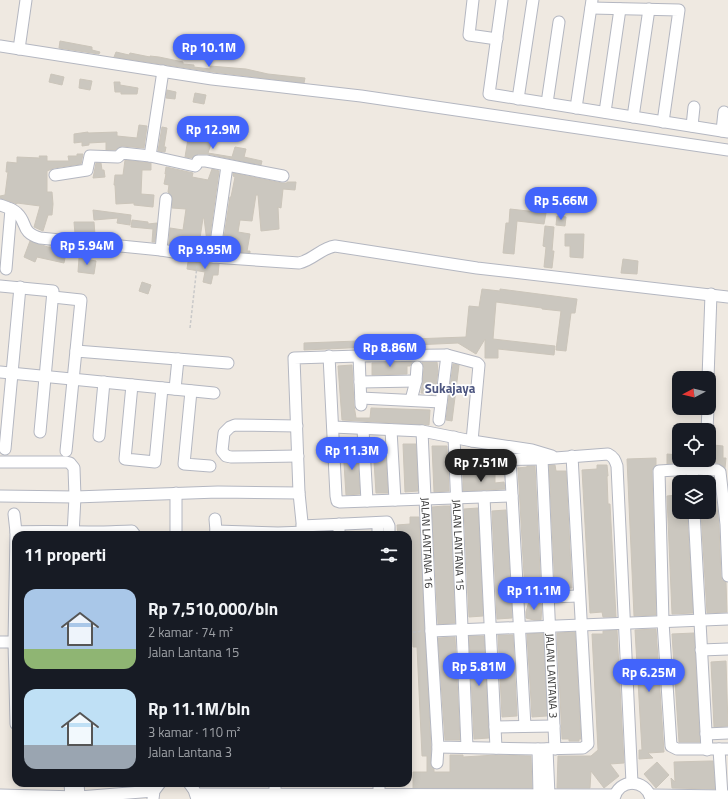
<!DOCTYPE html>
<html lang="id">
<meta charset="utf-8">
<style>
body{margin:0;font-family:"Titillium Web",sans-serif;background:#20242c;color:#f1f3f6;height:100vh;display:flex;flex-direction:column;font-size:15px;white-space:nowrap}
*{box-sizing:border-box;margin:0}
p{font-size:13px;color:#9ea1a6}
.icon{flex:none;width:22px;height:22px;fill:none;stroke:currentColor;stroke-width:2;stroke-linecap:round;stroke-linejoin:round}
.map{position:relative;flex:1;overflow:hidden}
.sheet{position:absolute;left:12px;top:531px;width:400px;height:256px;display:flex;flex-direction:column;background:#171b24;border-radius:12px;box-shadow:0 2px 10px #0003}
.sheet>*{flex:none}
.needle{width:26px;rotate:263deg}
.buttons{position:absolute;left:672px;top:371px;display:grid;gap:8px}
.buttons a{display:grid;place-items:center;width:44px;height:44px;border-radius:8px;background:#171b24;box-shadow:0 2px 10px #0003;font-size:20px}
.price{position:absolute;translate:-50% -34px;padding:0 9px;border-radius:14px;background:#4264fb;color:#fff;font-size:13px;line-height:26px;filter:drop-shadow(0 1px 2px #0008)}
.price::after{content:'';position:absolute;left:50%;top:24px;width:12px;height:9px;margin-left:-6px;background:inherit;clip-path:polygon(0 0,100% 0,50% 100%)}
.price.active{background:#222;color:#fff}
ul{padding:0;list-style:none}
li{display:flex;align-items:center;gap:12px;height:100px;padding:0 12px}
li span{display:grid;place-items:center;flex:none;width:112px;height:80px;border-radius:12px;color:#555}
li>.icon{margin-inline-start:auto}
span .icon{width:48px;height:48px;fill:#fffc;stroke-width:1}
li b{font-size:17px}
h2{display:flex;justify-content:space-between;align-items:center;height:48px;padding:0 12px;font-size:17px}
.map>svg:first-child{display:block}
.building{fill:#cbc7bf;stroke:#cbc5ba}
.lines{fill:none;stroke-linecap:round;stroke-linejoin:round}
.minor-casing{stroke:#b4b7c1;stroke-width:13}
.path{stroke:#c9c9c9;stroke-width:1.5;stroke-dasharray:3 2;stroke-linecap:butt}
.minor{stroke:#fff;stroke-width:11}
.labels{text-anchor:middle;stroke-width:3.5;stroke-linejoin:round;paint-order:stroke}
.street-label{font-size:11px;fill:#2e2e2e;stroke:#fff}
.quarter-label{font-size:13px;font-weight:bold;fill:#4d5680;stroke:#fff}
</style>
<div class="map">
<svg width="728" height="799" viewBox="0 0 728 799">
<rect width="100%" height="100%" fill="#efe9e1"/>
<g class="building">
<path d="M60,41L92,47V50L100,52L99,54L59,48Z"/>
<path d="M116,52L129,55L130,53L150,57V56L159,57L183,62V64L194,65V67L210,69V66L246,69L268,74L305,78L304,83L213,72L114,57Z"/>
<path d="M51,74L64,77L62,85L49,82Z"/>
<path d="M80,79L92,81L90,90L79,88Z"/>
<path d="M114,82H120V85L138,88L137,94H121V92H115Z"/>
<path d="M167,90L176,92L175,99L166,98Z"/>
<path d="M195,93L206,95L204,104L193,102Z"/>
<path d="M139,125L147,126L144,148L122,146L115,150H106V142L89,143V145L82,146V142L74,143V134L88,132V133L117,132V136L137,138Z"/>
<path d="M162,127L167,128L164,147H166L165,152L158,151Z"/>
<path d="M189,133L212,141L208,153L232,157L235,147L246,149L244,157L262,161L261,165L207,154H198L192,158L185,157Z"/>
<path d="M77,154H83L81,164L54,168L47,171V192H52L53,204L52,215H48L43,231L34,227L40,206L17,203V204L0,198V196L5,195L8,172H6L7,162L17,163V157L40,158L39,156H47V161H69L68,156H77Z"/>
<path d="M125,160L151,163V170H142L141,194L154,195L153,207L134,205V203L116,204L115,185H114L115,175H123Z"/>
<path d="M96,163H101L102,170H104L105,177L93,178Z"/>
<path d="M166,167L193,173L192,177L208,180L212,169L219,171L208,250L204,218H203L199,245L197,244V247H194V248L169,244L170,228L183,230L186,209L172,208V196L168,192L169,185L164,184L166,174H165Z"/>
<path d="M233,173L282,183H287V182H296L295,190L283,189L281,208L278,207L279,229L261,231L258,195H256L252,221L240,220L238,232L250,234L247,251H250V253L222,251L230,197H231L235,177L233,176Z"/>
<path d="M510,209L546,213L544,224L517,221L514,254L503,253L506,223H509Z"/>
<path d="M93,210L131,215L130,225L117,223L118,218L94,220Z"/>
<path d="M557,216L566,217L565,226L556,225Z"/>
<path d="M132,220L148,222V224L157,223L155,242H152L153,229L131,227Z"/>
<path d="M74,222H94L95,235L75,234Z"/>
<path d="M545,226L554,227L552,251H554L552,268L544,267L546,247L543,246Z"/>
<path d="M565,234H584L583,258L570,257V246H565Z"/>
<path d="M30,241L48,247L67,248L64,263L37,257L35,262L24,257Z"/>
<path d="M79,258L96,261L94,274L78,272Z"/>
<path d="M623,259L638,261L637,274L621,273Z"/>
<path d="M188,262L219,264L218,275H213L211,284L203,282L205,272L187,269Z"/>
<path d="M142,282L151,285L148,294L139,291Z"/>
<path d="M482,289L500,291V289L577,299L575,313H571L566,351L556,350L561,311L542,309V308L496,302L493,339L555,346L554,355L498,349V358H485V339L476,354L458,343L304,350V343L466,337L469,306L479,307Z"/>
<path d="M412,362L410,366H407V374L372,375V363Z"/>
<path d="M422,362H437L438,371L435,394L421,393L424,368Z"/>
<path d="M453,364L459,365L452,421L446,420Z"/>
<path d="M352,365L354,405L356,418H370L371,408L430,410L429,425L342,420L338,366Z"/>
<path d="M403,444H416L418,491L405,492Z"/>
<path d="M385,445L388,493H376L373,446Z"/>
<path d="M713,445L723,446V458H726L725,468L717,463L692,462L667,464V454L679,455V460H709V456H713Z"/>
<path d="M432,446H447L449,491L434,492Z"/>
<path d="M357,447L360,494L346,495L343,448Z"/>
<path d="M656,458V465L652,470L656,615L634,616L627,459Z"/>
<path d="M549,465H555L556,471H566L572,588H555Z"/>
<path d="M597,465H607L608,476H607L608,504H610L616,617H603L602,612L590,613L582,470L597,469Z"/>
<path d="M527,466H535L541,592L525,593L518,468L527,467Z"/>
<path d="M495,474V483L504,482L505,489L463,491V475Z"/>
<path d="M709,480H714L719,525L721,576L722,580L726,582L727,612L707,613L701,512H709Z"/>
<path d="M677,495L678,512H687L693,613L672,614L667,496Z"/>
<path d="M444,506H450L455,623L438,624L432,507Z"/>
<path d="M478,508L483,616L469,617L464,509Z"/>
<path d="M506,510L511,594H506L511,595L512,618L497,619L492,511Z"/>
<path d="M410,517H419L431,747V766L434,769V772H450V755H463V757L496,755L531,756L532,788H413V772H427V756H422L417,647H413L412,630H408V535H398L397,525L410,524Z"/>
<path d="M529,601L542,604L541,620H534L526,618V612Z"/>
<path d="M656,629L664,752L648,753L653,758L639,759V750H642L635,630Z"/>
<path d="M617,630L624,763L610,764L619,776L604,788L591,771L590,788H557L558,756H591L598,750L592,634H603V631Z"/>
<path d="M575,632L581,739H579V741H569V739H562L557,633Z"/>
<path d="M543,633L547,716L532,717L527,634Z"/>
<path d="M694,633L700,742H679L672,634Z"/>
<path d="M498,635H513L517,716L502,717Z"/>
<path d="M469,636H484L489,738L474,739Z"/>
<path d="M455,637L460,740H445L438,638Z"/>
<path d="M726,661L728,726L714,727L711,662Z"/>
<path d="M710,761H713L715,789L672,788L671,778L675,782L674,762Z"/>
<path d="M657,762L669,775L656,788L644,774Z"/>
</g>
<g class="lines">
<defs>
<g id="minor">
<path d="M473,0L469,35L497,39"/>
<path d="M502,0L489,94L728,132"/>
<path d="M591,8L679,10L663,122"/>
<path d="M0,46L212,79L361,96L728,150"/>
<path d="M19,49L26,0"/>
<path d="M518,99L533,0"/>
<path d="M547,103L559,22"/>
<path d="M576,108L592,0"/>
<path d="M605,112L620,9"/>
<path d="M633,117L649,9"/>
<path d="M692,126L694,107"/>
<path d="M722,131L724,112"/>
<path d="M150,156L163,71"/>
<path d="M55,175L87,170L90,156L118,157L122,153L150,156L195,166L196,165L198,161H206L283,176"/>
<path d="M0,205C6,207 13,209 17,213C28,223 20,232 40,238L161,250L198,256L299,263C313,260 321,248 335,246L477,268L728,297"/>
<path d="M161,250L166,199"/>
<path d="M214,257L227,166"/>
<path d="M6,269L11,209"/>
<path d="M0,286L53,291L40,432"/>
<path d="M53,297L81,300L66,451"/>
<path d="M76,351L228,363"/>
<path d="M329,356L336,496L337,501L340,502L512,496"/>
<path d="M359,356L361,405"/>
<path d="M0,372L214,393"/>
<path d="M708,378L711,294"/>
<path d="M360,382L416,381"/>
<path d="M132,385L125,459L155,462L162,388"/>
<path d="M175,389L178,359"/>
<path d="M191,391L184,464L210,466"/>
<path d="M361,398L441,402"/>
<path d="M411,400L416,381L417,367"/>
<path d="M439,420L447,355"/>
<path d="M297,426L235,425L230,427L224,433L222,451L226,456L231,457L298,456"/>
<path d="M333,427L422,431L472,441L532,450L552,456"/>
<path d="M363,429L367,501"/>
<path d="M391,430L395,500"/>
<path d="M707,430L708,408"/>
<path id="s1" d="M422,431L431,631L438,747L538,749L583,748L588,744L572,456"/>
<path d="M99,436L104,382"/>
<path id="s2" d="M454,437L467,747"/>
<path d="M5,449L20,287"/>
<path d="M510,459L525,726"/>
<path id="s3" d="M542,459L555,749"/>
<path d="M455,460L542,459L608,454C614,457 615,460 617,466L632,783"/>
<path d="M0,462H66L70,463L74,468L75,497L73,535"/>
<path d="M692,469L693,482"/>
<path d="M176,493V535"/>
<path d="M0,496L75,497L218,492L299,493"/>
<path d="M484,497L496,748"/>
<path d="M694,512L707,750"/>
<path d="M14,514L16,532"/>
<path d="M215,519L216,531"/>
<path d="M378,523V535"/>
<path d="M339,524V535"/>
<path d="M302,526L387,522L389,526V535"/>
<path d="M303,532L299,493L294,358L359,356L447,355L477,363L479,365L472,441"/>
<path d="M216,535V531L278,533L306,532L308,535"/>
<path d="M728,576L726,524L720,472L717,470L692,469L659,471L663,622L671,746L677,749H728"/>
<path d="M548,597L579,596"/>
<path d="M431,631L728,619"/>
<path d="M0,642H16"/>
<path d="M701,650L728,649"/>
<path d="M16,724L14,642L16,532C44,531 72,532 101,532C111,532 122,531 132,531L135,535"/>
<path d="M495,727L554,726"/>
<path d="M706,734L728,733"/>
<path d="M538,749L539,795"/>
<path d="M547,749L549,795"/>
<path d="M719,749L722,796"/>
<path d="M437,763L438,747"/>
<path d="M70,783L71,797"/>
<path d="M78,783L79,797"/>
<path d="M189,783L194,790L197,799"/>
<path d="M275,783V794"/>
<path d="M196,794L615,795"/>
<path d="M0,795L79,797L154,791"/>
<path d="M650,795L728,796"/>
<path d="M153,799L154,791L160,783"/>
<path d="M379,799V783"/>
<path d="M614,799C618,778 646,778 651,799"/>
</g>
</defs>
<use href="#minor" class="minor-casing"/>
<g class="path">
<path d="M190,328L197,266"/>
<path d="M408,633L423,631"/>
</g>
<use href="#minor" class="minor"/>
</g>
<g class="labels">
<g class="street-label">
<text dy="4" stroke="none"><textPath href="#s1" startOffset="112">JALAN LANTANA 16</textPath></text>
<text dy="4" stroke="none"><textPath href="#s2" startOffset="108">JALAN LANTANA 15</textPath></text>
<text dy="4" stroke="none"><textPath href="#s3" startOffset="217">JALAN LANTANA 3</textPath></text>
</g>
<g class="quarter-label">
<text x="450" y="393">Sukajaya</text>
</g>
</g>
</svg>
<div class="buttons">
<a><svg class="needle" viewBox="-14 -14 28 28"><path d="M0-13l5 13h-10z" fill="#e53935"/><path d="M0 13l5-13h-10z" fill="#9ea1a6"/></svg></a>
<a><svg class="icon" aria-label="locate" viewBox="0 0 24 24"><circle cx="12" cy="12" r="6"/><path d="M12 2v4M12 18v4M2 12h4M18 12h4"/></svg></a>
<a><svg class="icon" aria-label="layers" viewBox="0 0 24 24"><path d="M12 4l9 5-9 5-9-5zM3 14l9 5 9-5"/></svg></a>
</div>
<b class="price" style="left:209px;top:68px">Rp 10.1M</b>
<b class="price" style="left:213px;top:150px">Rp 12.9M</b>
<b class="price" style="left:561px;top:221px">Rp 5.66M</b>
<b class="price" style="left:87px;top:266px">Rp 5.94M</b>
<b class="price" style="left:205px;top:270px">Rp 9.95M</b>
<b class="price" style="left:390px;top:368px">Rp 8.86M</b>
<b class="price" style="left:352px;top:471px">Rp 11.3M</b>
<b class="price active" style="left:481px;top:483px">Rp 7.51M</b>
<b class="price" style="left:534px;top:611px">Rp 11.1M</b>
<b class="price" style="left:479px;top:687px">Rp 5.81M</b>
<b class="price" style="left:649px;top:693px">Rp 6.25M</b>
<section class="sheet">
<h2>11 properti<svg class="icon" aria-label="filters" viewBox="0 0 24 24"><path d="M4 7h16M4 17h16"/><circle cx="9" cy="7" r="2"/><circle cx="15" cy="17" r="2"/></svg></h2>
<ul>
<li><span style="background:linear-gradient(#a9c7e8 75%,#8fb573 0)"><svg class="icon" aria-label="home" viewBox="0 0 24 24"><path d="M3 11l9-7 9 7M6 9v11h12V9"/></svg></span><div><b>Rp 7,510,000/bln</b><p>2 kamar · 74 m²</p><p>Jalan Lantana 15</p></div></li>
<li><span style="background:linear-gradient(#bfe0f5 70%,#9aa5b1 0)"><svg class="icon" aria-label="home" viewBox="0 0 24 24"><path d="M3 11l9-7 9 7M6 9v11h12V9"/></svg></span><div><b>Rp 11.1M/bln</b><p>3 kamar · 110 m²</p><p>Jalan Lantana 3</p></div></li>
</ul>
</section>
</div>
